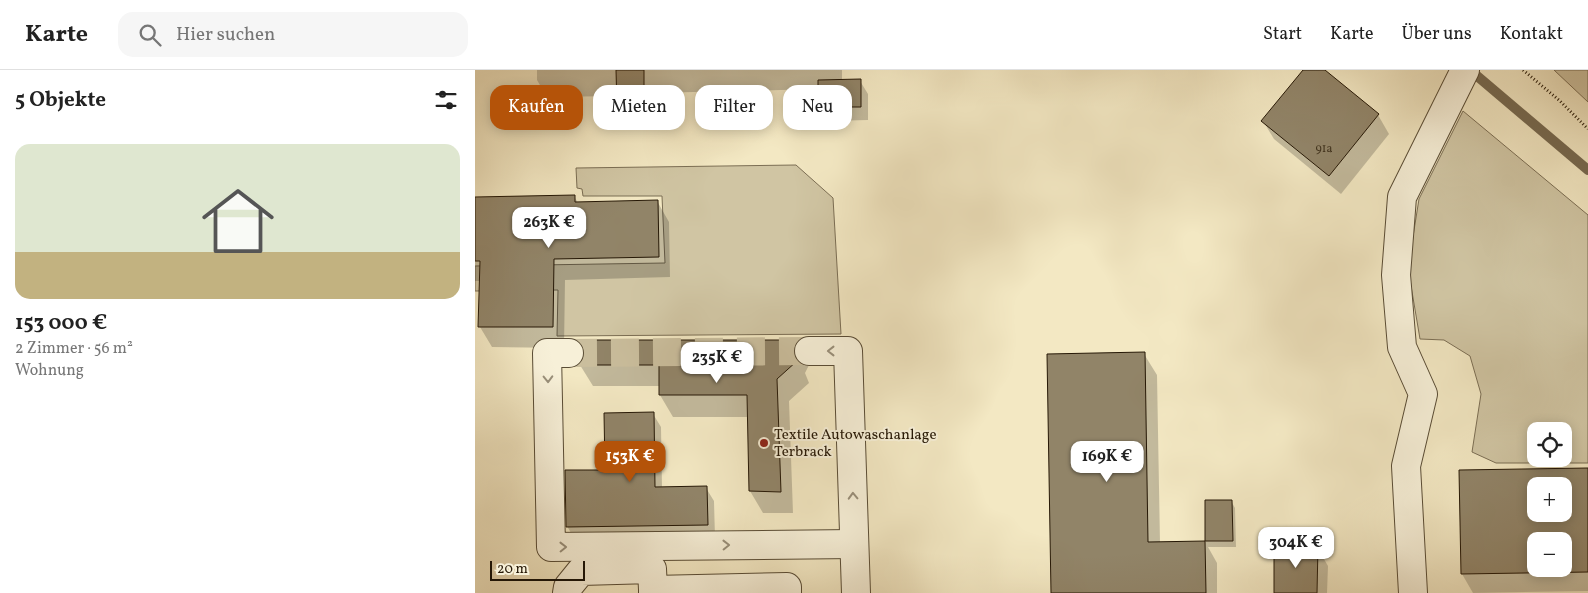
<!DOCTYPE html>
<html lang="de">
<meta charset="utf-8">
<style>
body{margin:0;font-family:Vollkorn,serif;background:#f6f6f6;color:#222;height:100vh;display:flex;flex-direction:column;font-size:19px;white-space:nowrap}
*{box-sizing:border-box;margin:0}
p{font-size:16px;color:#767676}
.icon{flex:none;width:28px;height:28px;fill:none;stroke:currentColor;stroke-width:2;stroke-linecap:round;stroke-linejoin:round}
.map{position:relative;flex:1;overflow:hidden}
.sheet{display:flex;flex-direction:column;background:#fff;width:475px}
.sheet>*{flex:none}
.hud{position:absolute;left:15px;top:15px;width:475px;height:45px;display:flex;gap:10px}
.controls{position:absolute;left:1052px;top:352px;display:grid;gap:10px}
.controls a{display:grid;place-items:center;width:45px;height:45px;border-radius:10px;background:#fff;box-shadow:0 2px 12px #0003;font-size:25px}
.scale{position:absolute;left:15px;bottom:12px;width:95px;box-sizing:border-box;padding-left:5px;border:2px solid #261806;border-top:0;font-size:14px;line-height:18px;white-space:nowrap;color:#261806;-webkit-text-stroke:4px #f7f0d8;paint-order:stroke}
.price{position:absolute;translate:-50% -42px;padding:0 11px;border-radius:10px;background:#fff;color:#222;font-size:16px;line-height:32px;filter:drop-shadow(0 1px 2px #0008)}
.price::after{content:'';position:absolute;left:50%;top:30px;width:15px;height:11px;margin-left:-8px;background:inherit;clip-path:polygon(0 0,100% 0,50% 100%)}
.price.selected{background:#b45309;color:#fff}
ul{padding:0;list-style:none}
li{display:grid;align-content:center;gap:10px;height:265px;padding:0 15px}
li span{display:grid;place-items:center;height:155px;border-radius:15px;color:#555}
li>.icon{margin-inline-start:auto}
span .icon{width:90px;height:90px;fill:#fffc;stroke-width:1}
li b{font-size:21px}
h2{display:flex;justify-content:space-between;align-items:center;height:60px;padding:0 15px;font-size:21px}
.chip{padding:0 18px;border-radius:15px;background:#fff;box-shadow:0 2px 12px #0003;font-size:18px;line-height:45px}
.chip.selected{background:#b45309;color:#fff}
header{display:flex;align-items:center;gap:30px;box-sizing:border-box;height:70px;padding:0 25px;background:#fff;border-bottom:1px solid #e0e0e0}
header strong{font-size:24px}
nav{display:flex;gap:28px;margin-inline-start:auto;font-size:18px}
.search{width:350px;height:45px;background:#f6f6f6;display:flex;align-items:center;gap:12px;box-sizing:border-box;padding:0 18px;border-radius:15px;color:#767676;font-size:19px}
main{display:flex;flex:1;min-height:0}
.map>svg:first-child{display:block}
.green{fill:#d0c5a3;stroke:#7b6e54;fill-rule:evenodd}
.shadow{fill:#0003;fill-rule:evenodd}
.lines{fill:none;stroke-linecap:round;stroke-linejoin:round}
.stream{stroke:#776a51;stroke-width:10}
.building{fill:#918468;stroke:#261806;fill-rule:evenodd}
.minor-tunnel{stroke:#cabe9d;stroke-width:28;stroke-dasharray:28 14;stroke-linecap:butt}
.minor-casing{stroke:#594c35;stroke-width:30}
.path{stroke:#261806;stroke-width:3;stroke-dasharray:1 2.5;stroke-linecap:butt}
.minor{stroke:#f7f0d8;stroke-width:28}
.oneway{stroke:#998f7a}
.poi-dot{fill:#8f2418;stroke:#f7f0d8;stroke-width:2}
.labels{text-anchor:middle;stroke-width:4;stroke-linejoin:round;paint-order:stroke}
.number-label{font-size:12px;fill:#41331e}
.poi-label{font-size:15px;fill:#261806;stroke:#f7f0d8;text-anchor:start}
</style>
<header>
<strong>Karte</strong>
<div class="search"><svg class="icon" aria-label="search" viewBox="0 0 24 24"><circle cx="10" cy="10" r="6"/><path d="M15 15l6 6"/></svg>Hier suchen</div>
<nav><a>Start</a><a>Karte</a><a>Über uns</a><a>Kontakt</a></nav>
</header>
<main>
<section class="sheet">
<h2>5 Objekte<svg class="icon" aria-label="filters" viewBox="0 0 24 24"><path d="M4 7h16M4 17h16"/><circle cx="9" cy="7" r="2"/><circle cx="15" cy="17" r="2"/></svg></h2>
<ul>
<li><span style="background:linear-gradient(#dfe7d0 70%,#c2b280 0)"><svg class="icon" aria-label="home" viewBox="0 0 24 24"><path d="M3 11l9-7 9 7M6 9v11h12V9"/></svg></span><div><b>153 000 €</b><p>2 Zimmer · 56 m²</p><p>Wohnung</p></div></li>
</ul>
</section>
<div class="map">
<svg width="1113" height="523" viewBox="0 0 1113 523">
<rect width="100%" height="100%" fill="#f3e8c3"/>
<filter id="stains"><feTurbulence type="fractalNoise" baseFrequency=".004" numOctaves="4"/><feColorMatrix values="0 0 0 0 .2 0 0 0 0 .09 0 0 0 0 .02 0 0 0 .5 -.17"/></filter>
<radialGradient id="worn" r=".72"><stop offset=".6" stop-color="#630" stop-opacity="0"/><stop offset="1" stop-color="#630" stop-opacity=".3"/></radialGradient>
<g class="green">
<path d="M1079,0H1113V32Z"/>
<path d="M988,41L1113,145V393H1021L997,382L1006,324L995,286L969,270L945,269L933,198L944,129ZM1061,361H1089V389H1061Z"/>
<path d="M321,95L358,128L366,264L82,266L83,220L0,221V196L190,193L187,126H108L107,119L102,118L101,98Z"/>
</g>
<g class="shadow">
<path d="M62,0H367V11H385L393,24V50L353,51L345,37V19L179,23L178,54H153L143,37V26L72,27L62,10Z"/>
<path d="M829,0H848L903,45L914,64L866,124L799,69L788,51Z"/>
<path d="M99,126L103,133L182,131L194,152L195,207L90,210L89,278L17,277L5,257L6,211H0V128Z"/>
<path d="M105,271L323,272L335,293L330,303L334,313L314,331L318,443H288L275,421L274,347H198L185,325V316H118L105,295L111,282Z"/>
<path d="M669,284L682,305L685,473L731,472V431H756L760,438L761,477H733L742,493V523H577Z"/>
<path d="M178,344L186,357L187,418H231L239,431L240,468L100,470L92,456L132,401Z"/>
<path d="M1113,399V521L998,523L987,504L985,401ZM1061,416H1089V444H1061ZM1061,471H1089V499H1061Z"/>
<path d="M842,477L853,496L852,523H800Z"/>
</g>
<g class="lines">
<path class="stream" d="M995,0L1113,100"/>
</g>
<g class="building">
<path d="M141,0H169V37H142Z"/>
<path d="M828,0H850L904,44L854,106L786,51Z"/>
<path d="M386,9V37H343V10Z"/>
<path d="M100,125V132L183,130L184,187L79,189L78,257H3L5,191H0V127Z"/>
<path d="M102,270H323L318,281L322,291L302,309L306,422L274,421L272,325H184V295H104L108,290L110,283L108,276Z"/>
<path d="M670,282L673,472L730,471L731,523H576L572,284Z"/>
<path d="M179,342L180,417L232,416L233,455L91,457L90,400H130L129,343Z"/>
<path d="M1113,398V502L986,504L984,400ZM1061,416H1089V444H1061ZM1061,471H1089V499H1061Z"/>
<path d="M730,430H757L758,471H730Z"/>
<path d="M799,475L843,476L842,523H799Z"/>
</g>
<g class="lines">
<path class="minor-tunnel" d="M94,283L334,281"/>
<defs>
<g id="minor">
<path d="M334,281H373L381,523"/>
<path d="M94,283H72L76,477L379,474"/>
<path d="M92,523L93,517L106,501L177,499L178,520"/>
<path d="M178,523V520L312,517V523"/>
<path d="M938,523L931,396L948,324L927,277L921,205L927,127L990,0"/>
</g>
</defs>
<use href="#minor" class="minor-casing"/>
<path class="path" d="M1048,0L1085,31L1113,59"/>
<use href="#minor" class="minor"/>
</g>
<defs><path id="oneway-chevron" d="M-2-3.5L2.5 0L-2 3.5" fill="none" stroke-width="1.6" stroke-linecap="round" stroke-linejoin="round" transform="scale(1.25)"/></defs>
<g class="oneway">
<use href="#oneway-chevron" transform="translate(356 281) rotate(-180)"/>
<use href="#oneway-chevron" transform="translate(73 309) rotate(89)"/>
<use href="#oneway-chevron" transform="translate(378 426) rotate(-92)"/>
<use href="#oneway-chevron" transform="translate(251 475) rotate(-1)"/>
<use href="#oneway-chevron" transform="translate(88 477) rotate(-1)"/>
</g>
<circle class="poi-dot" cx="289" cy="373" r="5"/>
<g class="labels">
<g class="number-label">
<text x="849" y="82">91a</text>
</g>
<g class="poi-label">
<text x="299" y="369">Textile Autowaschanlage<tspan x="299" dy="17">Terbrack</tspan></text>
</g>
</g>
<rect width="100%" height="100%" filter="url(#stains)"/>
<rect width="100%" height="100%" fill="url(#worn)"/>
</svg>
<div class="controls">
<a><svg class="icon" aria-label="locate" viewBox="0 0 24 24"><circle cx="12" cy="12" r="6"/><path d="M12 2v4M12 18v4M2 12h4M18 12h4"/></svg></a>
<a>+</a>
<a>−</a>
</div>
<div class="scale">20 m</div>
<b class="price" style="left:74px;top:179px">263K €</b>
<b class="price" style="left:242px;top:314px">235K €</b>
<b class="price selected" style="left:155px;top:413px">153K €</b>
<b class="price" style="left:632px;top:413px">169K €</b>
<b class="price" style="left:821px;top:499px">304K €</b>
<div class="hud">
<a class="chip selected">Kaufen</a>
<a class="chip">Mieten</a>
<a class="chip">Filter</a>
<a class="chip">Neu</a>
</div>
</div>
</main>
